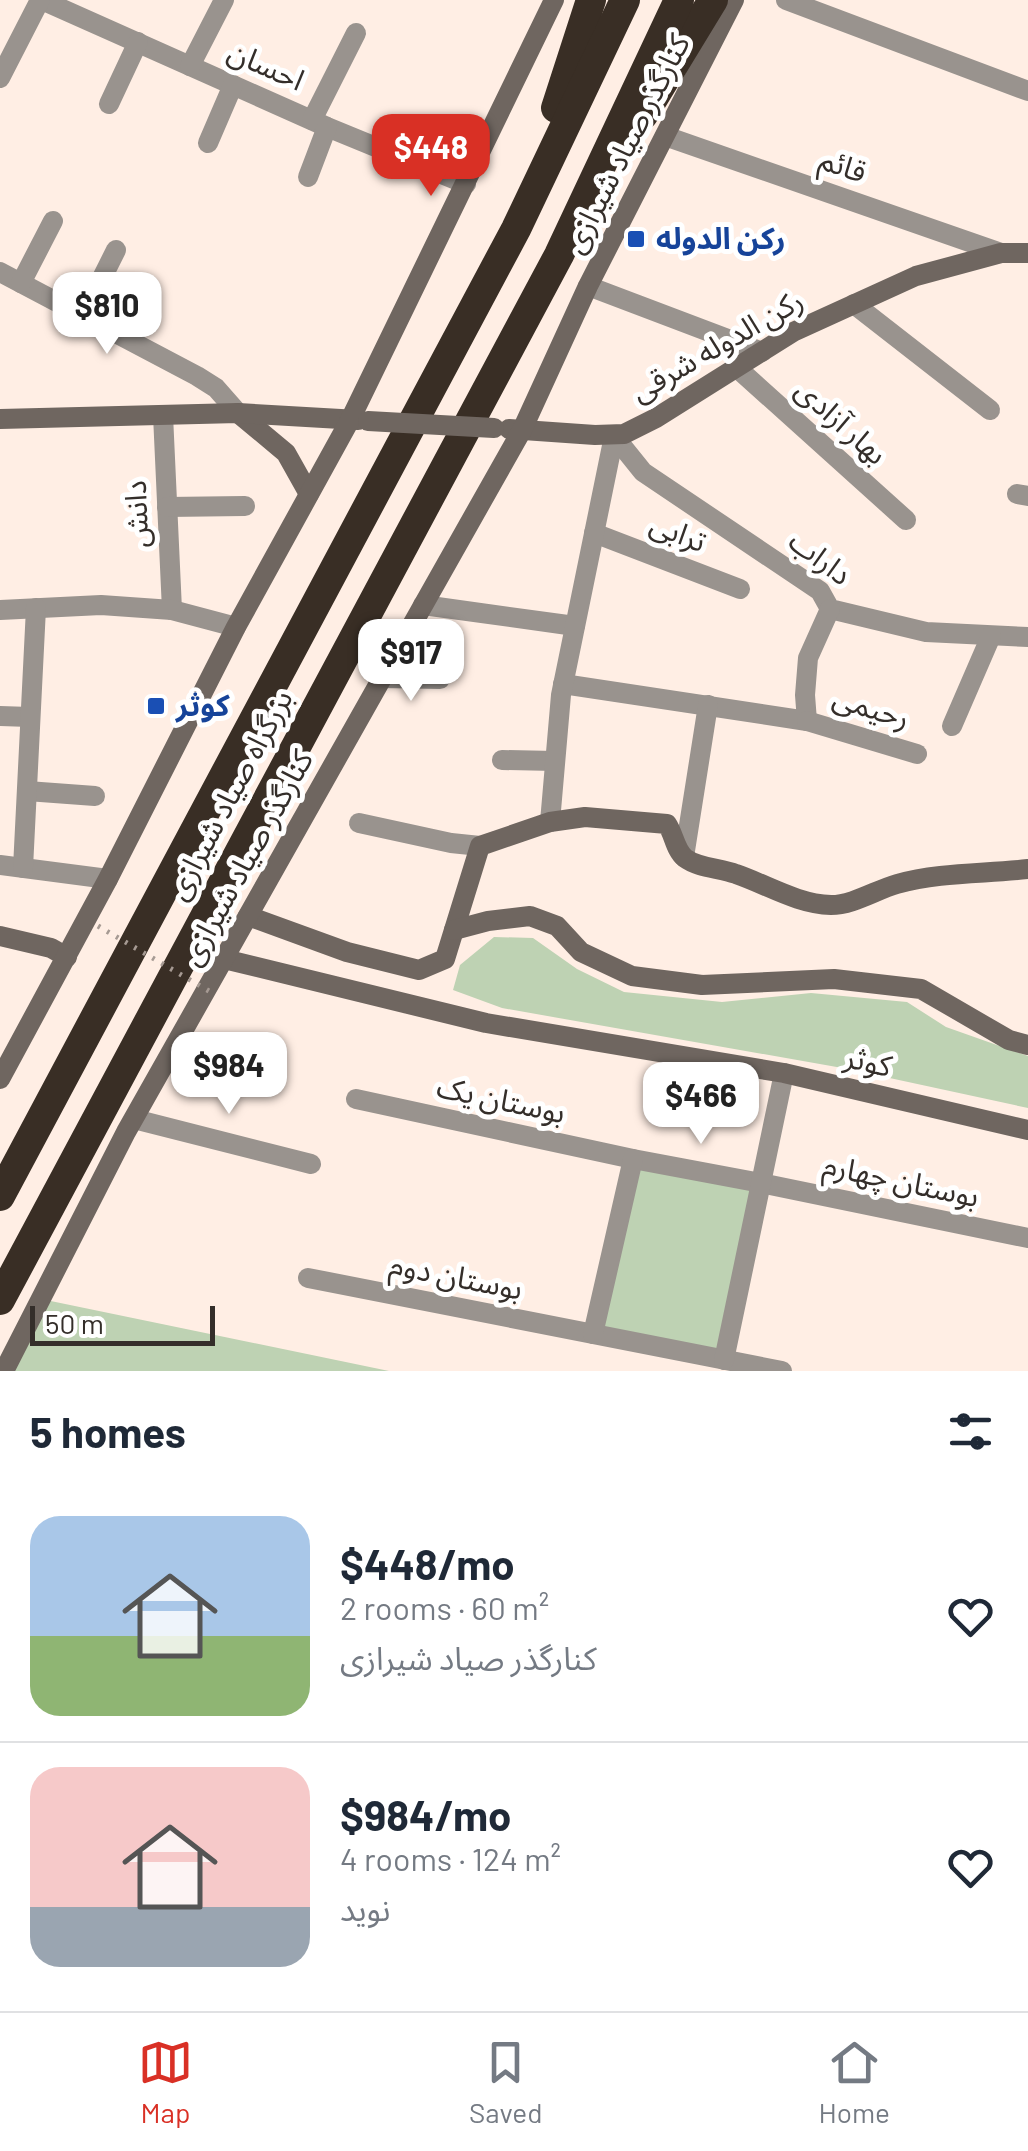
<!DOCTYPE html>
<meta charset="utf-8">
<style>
body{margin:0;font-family:Barlow,"Noto Sans Arabic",sans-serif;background:#f2f2f3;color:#1f2937;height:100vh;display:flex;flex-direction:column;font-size:38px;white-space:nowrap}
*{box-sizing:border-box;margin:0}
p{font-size:32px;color:#747a83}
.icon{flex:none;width:55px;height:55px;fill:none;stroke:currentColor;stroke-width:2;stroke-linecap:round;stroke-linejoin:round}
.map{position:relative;height:1371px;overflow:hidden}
.sheet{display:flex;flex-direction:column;background:#fff;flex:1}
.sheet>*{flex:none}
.scale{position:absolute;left:30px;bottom:25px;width:185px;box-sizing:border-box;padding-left:10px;border:5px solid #342e2a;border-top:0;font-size:28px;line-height:35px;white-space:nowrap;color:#342e2a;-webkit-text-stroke:8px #fff;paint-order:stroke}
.price{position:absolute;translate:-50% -85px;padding:0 22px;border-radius:20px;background:#fff;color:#222;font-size:32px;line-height:65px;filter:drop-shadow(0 2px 5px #0008)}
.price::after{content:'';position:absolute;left:50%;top:60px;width:30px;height:22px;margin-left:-15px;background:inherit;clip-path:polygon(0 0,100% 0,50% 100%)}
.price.selected{background:#d93025;color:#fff}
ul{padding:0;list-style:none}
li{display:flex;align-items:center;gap:30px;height:250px;padding:0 30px}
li+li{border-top:2px solid #e0e1e3}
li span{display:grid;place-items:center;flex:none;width:280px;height:200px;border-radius:30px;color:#555}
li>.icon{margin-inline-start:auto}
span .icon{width:120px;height:120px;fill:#fffc;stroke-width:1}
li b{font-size:42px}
h2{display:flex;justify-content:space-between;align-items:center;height:120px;padding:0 30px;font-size:42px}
.menu{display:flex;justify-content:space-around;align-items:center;height:140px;border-top:2px solid #e0e1e3;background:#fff;font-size:28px;color:#747a83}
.menu a{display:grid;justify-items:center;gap:5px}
.menu .selected{color:#d93025}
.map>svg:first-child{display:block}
.green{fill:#bed2b3}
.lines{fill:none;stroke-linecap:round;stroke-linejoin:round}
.street{stroke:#99938e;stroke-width:20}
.secondary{stroke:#6f6660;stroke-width:20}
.highway{stroke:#392e25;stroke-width:30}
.path-bridge{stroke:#a69a93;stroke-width:5;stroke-dasharray:2.5 8;stroke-linecap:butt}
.secondary-bridge{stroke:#6f6660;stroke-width:20}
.transit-dot{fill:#1a4fb4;stroke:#fff;stroke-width:4}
.labels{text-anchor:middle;stroke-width:10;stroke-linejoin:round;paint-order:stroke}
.street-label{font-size:30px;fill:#342e2a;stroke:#fff}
.transit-label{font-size:30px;font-weight:bold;fill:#164399;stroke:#fff;text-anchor:start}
</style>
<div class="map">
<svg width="1028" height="1371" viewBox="0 0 1028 1371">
<rect width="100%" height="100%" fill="#ffeee4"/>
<g class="green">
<path d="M494,937L533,938L577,969L624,992L722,1002L811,993L907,1002L946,1027L1028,1056V1108L848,1069L502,1008L453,990L460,965Z"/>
<path d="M639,1169L752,1190L719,1350L603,1328Z"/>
<path d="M41,1299L389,1371H3Z"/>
</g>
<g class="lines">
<g class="street">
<path d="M42,0L327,127L466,184"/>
<path d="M786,0L1028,91"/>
<path d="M190,66L224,0"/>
<path d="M0,78L40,0"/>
<path d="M109,104L138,42"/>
<path d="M312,120L356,33"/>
<path d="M665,136L1001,253"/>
<path d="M208,143L233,85"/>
<path d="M308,177L327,127"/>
<path d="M0,272L197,376L216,388L238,413"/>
<path d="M21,283L53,221"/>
<path d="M588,286L762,352"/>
<path d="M854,304L990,410"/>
<path d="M83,316L116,250"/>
<path d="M736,367L906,520"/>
<path d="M163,415L172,610"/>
<path d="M614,436L643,472L820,591L830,609L926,632L1028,637"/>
<path d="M1017,494L1028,496"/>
<path d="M167,507L245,506"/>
<path d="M594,533L740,589"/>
<path d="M423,605L575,626"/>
<path d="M0,610L101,605L172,610L236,627"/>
<path d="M382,678L440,679"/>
<path d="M563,684L807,721L805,695L808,658L830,609"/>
<path d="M0,716L30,717"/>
<path d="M807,721L917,754"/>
<path d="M952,726L991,636"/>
<path d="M502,760L555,761"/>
<path d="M27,791L95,796"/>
<path d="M550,822L561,695L614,436"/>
<path d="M359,823L451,843L480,846"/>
<path d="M684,857L708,705"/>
<path d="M0,865L108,879"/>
<path d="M23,868L36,608"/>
<path d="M356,1099L633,1159L761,1183L1028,1238"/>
<path d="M134,1119L311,1164"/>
<path d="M308,1278L782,1371"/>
<path d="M593,1334L633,1159"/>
<path d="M724,1360L784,1073"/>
</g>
<g class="secondary">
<path d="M238,413L286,453L309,494"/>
<path d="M0,419L238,413L358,420"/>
<path d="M509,429L595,435L624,434L656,418L793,332L916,276L1001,253H1028"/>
<path d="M248,916L347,952L419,970L445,959L480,846L550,822L585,817L667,824C674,834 675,850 685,858C698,868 720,868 736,874C768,885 797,904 831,905C853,905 876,890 897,884C940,872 985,874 1028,869"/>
<path d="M454,930L488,921L530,916L557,926L581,952L632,976L702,985L834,979L921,989L1009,1040L1028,1045"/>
<path d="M0,936L51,948L67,957"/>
<path d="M224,959L486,1023L784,1073L1028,1130"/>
<path d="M0,1079L108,879L236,627L350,420L554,0"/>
<path d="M4,1371L126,1132L522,430L588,286L734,0"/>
</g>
<g class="highway">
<path d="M556,108L591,0"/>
<path d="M643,115L713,0"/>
<path d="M0,1196L516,229L625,0"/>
<path d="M0,1300L559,255L679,0"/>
</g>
<path class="path-bridge" d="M98,926L214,994"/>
<path class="secondary-bridge" d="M368,421L494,428"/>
</g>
<g class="transit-dot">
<rect x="626" y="229" width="20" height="20" rx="5"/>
<rect x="146" y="696" width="20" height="20" rx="5"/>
</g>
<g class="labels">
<g class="street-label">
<text transform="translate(266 66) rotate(24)" y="10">احسان</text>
<text transform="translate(627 144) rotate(-63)" y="10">کنارگذر صیاد شیرازی</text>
<text transform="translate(843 166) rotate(19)" y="10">قائم</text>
<text transform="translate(717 346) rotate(-30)" y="10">رکن الدوله شرقی</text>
<text transform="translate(841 422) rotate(42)" y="10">بهار آزادی</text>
<text transform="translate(137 514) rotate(-92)" y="10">دانش</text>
<text transform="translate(678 533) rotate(21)" y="10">ترابی</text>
<text transform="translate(820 558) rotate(37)" y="10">داراب</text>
<text transform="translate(871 708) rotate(17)" y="10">رحیمی</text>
<text transform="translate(230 795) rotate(-62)" y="10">بزرگراه صیاد شیرازی</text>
<text transform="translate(247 858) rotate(-61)" y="10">کنارگذر صیاد شیرازی</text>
<text transform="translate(868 1062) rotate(13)" y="10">کوثر</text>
<text transform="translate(501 1100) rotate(12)" y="10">بوستان یک</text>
<text transform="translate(901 1181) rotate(12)" y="10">بوستان چهارم</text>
<text transform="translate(456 1277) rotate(11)" y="10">بوستان دوم</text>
</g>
<g class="transit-label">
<text x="656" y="249">رکن الدوله</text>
<text x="176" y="716">کوثر</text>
</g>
</g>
</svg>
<div class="scale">50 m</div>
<b class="price selected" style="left:431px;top:199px">$448</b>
<b class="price" style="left:107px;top:357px">$810</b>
<b class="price" style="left:411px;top:704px">$917</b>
<b class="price" style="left:229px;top:1117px">$984</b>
<b class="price" style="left:701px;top:1147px">$466</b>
</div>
<section class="sheet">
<h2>5 homes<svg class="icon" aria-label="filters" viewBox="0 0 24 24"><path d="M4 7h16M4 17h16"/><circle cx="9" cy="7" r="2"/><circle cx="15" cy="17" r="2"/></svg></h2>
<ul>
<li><span style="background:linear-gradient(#a9c7e8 60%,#8fb573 0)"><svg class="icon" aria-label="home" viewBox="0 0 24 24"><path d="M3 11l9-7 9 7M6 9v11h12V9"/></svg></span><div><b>$448/mo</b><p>2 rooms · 60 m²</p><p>کنارگذر صیاد شیرازی</p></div><svg class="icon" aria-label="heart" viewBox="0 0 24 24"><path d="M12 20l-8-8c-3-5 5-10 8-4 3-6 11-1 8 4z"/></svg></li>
<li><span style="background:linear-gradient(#f6c9c9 70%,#9aa5b1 0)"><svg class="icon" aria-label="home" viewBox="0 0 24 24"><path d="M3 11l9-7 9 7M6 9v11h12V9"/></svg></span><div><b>$984/mo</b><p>4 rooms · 124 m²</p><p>نوید</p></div><svg class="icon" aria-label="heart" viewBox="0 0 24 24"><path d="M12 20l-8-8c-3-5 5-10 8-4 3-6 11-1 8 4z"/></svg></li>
</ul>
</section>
<nav class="menu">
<a class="selected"><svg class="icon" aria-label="map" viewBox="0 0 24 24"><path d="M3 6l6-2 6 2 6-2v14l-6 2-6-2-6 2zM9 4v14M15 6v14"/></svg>Map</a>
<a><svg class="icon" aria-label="saved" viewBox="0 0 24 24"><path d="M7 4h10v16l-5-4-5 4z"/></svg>Saved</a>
<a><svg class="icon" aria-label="home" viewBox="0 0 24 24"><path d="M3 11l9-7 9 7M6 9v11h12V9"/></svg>Home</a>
</nav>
